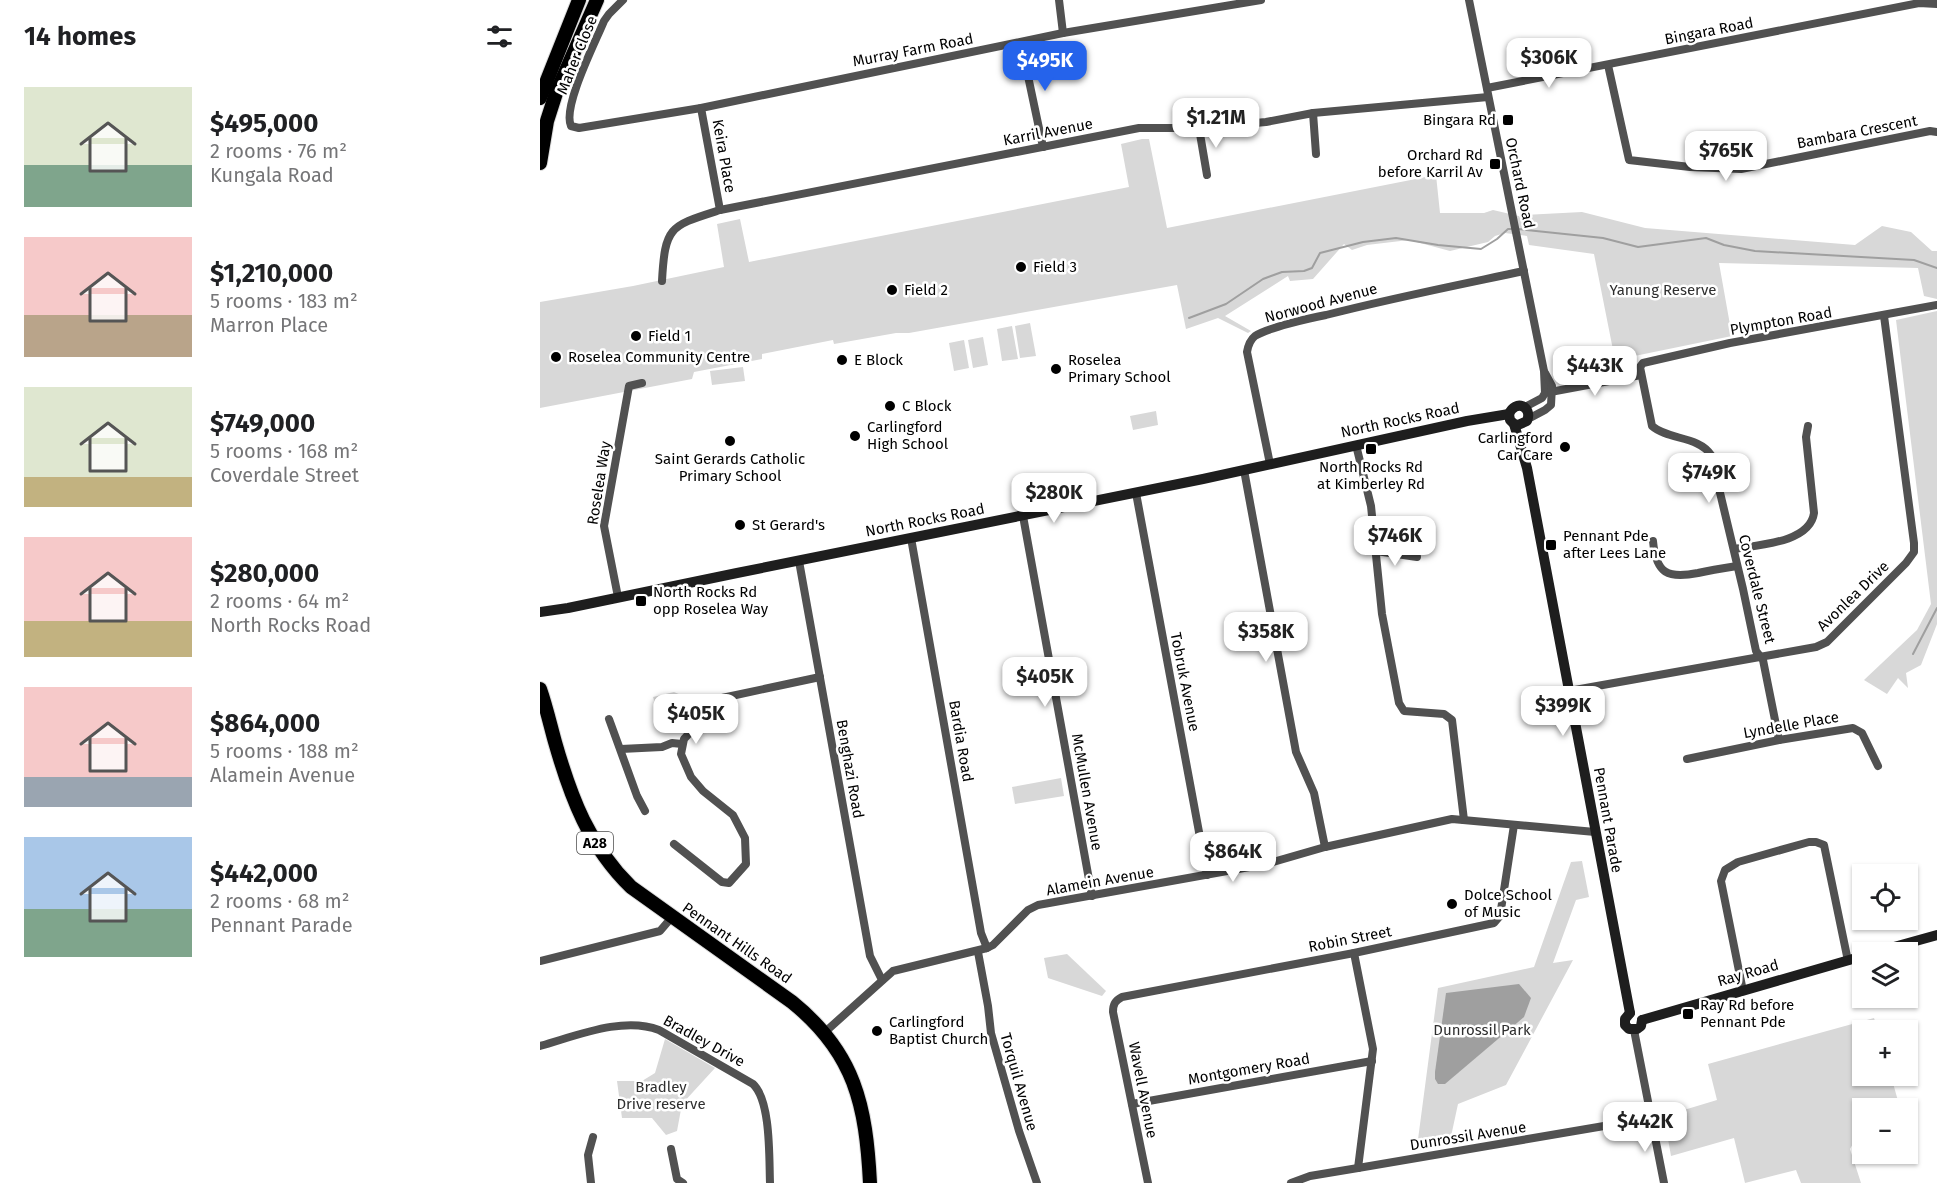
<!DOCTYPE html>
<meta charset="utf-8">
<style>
body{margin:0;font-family:"Fira Sans",sans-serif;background:#f6f6f6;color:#202124;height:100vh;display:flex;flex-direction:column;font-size:22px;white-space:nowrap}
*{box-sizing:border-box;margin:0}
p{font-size:20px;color:#757577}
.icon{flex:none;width:33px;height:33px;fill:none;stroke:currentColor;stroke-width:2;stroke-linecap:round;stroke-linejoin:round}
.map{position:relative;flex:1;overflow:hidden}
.details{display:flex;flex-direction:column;background:#fff;width:540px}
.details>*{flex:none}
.fabs{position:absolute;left:1312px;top:864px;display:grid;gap:12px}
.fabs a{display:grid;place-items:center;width:66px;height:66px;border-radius:0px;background:#fff;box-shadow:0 2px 4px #0004;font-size:30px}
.price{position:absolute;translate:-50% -51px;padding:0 14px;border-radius:12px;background:#fff;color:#222;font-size:20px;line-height:39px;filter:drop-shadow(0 2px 3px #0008)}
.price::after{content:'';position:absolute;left:50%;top:36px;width:18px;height:14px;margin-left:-9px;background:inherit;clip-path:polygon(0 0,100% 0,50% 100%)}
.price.current{background:#2563eb;color:#fff}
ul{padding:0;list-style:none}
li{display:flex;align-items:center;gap:18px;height:150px;padding:0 24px}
li span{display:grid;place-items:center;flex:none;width:168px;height:120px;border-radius:0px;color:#555}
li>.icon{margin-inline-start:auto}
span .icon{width:72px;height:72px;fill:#fffc;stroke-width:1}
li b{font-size:26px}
h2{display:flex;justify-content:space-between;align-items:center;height:72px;padding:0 24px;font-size:26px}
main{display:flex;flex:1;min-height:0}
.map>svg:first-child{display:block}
.green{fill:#d8d8d8}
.water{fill:#9f9f9f}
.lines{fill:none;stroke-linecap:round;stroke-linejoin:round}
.stream{stroke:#9f9f9f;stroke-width:2}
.highway-casing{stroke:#dbdbdb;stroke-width:16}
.street{stroke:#515151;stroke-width:8}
.secondary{stroke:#1e1e1e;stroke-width:10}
.highway{stroke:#000;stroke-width:14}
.poi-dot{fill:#000;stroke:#fff;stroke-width:2}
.labels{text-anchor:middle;stroke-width:5;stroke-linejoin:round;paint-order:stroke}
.shield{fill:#fff;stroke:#4c4c4c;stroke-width:1.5}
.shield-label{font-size:14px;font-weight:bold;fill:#000}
.street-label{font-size:15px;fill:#000;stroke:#fff}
.poi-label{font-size:15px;fill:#000;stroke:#fff;text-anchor:start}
.park-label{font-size:15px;fill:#2f2f2f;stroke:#fff}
</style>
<main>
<section class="details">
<h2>14 homes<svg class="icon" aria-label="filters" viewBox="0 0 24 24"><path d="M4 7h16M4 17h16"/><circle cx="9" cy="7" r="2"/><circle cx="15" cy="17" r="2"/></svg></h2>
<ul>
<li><span style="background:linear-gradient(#dfe7d0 65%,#7fa58c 0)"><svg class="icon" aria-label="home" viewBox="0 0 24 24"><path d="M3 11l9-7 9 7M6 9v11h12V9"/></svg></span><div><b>$495,000</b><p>2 rooms · 76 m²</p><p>Kungala Road</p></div></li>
<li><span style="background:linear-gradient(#f6c9c9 65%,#b9a48a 0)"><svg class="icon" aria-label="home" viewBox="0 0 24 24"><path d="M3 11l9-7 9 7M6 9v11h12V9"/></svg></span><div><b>$1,210,000</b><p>5 rooms · 183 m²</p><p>Marron Place</p></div></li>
<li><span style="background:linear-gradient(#dfe7d0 75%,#c2b280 0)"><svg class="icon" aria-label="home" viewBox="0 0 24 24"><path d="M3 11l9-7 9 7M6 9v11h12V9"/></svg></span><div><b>$749,000</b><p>5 rooms · 168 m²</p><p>Coverdale Street</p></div></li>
<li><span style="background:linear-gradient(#f6c9c9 70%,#c2b280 0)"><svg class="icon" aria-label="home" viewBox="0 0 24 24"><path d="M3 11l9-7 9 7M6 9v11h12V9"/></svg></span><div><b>$280,000</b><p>2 rooms · 64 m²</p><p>North Rocks Road</p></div></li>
<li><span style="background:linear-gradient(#f6c9c9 75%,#9aa5b1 0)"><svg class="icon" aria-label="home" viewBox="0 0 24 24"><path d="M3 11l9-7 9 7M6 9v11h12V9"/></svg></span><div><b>$864,000</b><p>5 rooms · 188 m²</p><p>Alamein Avenue</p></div></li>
<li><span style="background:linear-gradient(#a9c7e8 60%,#7fa58c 0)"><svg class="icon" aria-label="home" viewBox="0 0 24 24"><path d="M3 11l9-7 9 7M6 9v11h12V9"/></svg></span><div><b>$442,000</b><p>2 rooms · 68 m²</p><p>Pennant Parade</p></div></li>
</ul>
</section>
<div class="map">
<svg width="1397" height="1183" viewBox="0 0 1397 1183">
<rect width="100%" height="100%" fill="#fff"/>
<g class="green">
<path d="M602,139H609L627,228L896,175L900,213H944L953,210L983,217V215L1042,212L1105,228L1315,245L1342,226L1371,232L1392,251H1397V299L1384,296L1378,268L1179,263L1192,336L1075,360L1054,254L989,245L987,236L965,233L955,236L948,242L910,251L869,240L827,245L812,250L804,244L773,279L750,281L748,276L685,316L711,331L708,333L678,318L646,329L637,285L369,333H356L294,344L293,340L222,354V359L154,372L152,379L0,408V302L93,286L184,267L177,224L200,219L209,262L589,187L581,144Z"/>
<path d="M1397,311V624L1381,665L1366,673L1368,688L1358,678L1347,694L1324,680L1377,630L1391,604L1356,320Z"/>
<path d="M490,323L496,356L480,358L475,326Z"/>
<path d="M472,326L478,359L462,361L457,329Z"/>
<path d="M443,337L448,365L433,368L428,340Z"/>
<path d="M424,340L429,368L414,371L409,343Z"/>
<path d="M203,367L205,381L172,385L170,371Z"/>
<path d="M616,411L618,425L593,430L590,416Z"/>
<path d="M134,692L162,704L163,708L144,726L123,729L113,697Z"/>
<path d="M521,778L524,796L475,804L472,787Z"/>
<path d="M1042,861L1049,897L1036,900L1013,963L1033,960L966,1085L918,1104L910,1141L877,1147L898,988L994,967L1031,862Z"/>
<path d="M527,954L566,991L562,996L508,978L504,958Z"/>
<path d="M1334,1018L1338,1030H1323V1076H1351L1360,1108H1323V1126L1310,1149L1321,1183H1261L1256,1170L1205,1183L1194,1138L1131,1156L1124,1116L1177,1100L1168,1064Z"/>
<path d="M125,1039L175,1068L142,1104L137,1131L126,1135L112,1118H82L77,1081H102L115,1073Z"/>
</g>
<path class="water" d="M979,984L991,998L984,1017L905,1084H898L895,1079V1072L906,993Z"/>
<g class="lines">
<g class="stream">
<path d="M978,229L1063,238L1098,247L1166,238L1184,245L1215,251L1374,260L1397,268"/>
<path d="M649,318L686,304L723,279L742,272L764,271L772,268L780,253L823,242L856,238L898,245L941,249L957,239L968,229H973"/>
<path d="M1373,654L1397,608"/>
</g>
<defs>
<g id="highway">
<path d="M0,98L39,0"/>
<path d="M0,163L7,121L16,93L57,0"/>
<path d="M0,689C6,706 10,724 15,742C31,798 49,846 91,887L252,1002C315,1053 326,1105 330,1183"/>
</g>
</defs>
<use href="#highway" class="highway-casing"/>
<g class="street">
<path d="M83,0L69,14L64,21C56,41 22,107 31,126L39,128L161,108L523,33L721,0"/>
<path d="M519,0L523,33"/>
<path d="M929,0L1004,371L1005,393"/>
<path d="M481,43L503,147"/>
<path d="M1068,65L1089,160L1150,167L1201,169L1390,131L1397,132"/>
<path d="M947,88L1379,3L1397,4"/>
<path d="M161,108L180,210"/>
<path d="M773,113L776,154"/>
<path d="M659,128L667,175"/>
<path d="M122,281C125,226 130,226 180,210L599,128H659L726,122L773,113L948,97"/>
<path d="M985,407L1002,398L1005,393L1101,375"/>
<path d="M988,419L1005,410L1011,405L1012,386L1005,373"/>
<path d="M816,445L831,506L842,614L859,703L864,711L904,714L912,720L924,820"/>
<path d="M730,464L707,352C708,346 710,340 715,336C727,328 770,318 786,315C852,298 918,285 984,271"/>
<path d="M704,470L756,752L774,793L785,847"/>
<path d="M596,493L667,875"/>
<path d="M483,516L552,896"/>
<path d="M371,538L441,933L447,948"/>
<path d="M1113,541C1116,574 1128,579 1158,573C1171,570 1184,568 1197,566"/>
<path d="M1194,549C1217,545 1270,543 1274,513L1266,437L1268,426"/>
<path d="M836,551L877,557"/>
<path d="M259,561L330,956L342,980"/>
<path d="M78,597L64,526L89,386L102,383"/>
<path d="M1029,691L1276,647L1287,642L1366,563L1374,552V543L1344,316"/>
<path d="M69,719L97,796L105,811"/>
<path d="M1239,740L1223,660L1216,651L1203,589L1171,455C1159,436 1128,440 1112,426L1100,367L1103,363L1190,343L1397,305"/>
<path d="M81,749L122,747L132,743L142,744"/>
<path d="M1147,759L1239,740L1313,728L1322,733L1338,766"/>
<path d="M134,844L182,882L189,883L206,864L205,838L193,815L163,791L151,777L141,754L144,739L182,698L280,677"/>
<path d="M438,952L448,1006L451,1033L479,1131L497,1183"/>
<path d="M814,953L833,1049L818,1168"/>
<path d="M0,961L120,931L132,917"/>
<path d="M1203,991L1181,881L1185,870L1198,862L1269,842H1276L1284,845L1308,961"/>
<path d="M1094,1030L1124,1183"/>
<path d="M285,1032L353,971L447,948L453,945L488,910L498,905L726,864L785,847L912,819L1055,832"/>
<path d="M0,1046C36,1036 83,1016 119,1030L213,1084C231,1101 229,1157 230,1183"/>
<path d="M592,1104L832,1061"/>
<path d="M131,1149L137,1179L143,1183"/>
<path d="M51,1183L48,1155L53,1137"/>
<path d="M608,1183L573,1012C573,1004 575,1001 582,997L814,953L954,923L960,916L974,825"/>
<path d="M751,1183L770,1176L818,1168L1111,1118"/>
</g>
<g class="secondary">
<path d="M969,414L970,420L974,424L987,468L1090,1013"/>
<path d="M969,414C975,399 993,406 987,421L978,425L974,424"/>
<path d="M0,612L28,608L197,573L663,479L927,421L969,414"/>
<path d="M1336,952L1397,935"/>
<path d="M1090,1013L1085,1019V1025L1089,1029H1097L1101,1026L1102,1020"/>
<path d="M1102,1020L1323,956"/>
</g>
<use href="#highway" class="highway"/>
</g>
<g class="poi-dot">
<rect x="962" y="114" width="12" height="12" rx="3"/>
<rect x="949" y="158" width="12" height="12" rx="3"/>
<circle cx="481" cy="267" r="6"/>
<circle cx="352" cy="290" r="6"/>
<circle cx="96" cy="336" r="6"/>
<circle cx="16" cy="357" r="6"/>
<circle cx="302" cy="360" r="6"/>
<circle cx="516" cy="369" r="6"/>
<circle cx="350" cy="406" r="6"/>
<circle cx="315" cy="436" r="6"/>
<circle cx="190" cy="441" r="6"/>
<circle cx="1025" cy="447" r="6"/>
<rect x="825" y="443" width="12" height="12" rx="3"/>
<circle cx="200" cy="525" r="6"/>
<rect x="1005" y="539" width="12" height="12" rx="3"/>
<rect x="95" y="595" width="12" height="12" rx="3"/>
<circle cx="912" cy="904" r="6"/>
<rect x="1142" y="1008" width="12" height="12" rx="3"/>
<circle cx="337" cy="1031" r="6"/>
</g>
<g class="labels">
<rect class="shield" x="37" y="832" width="36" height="22" rx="4.5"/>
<g class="shield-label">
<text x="55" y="848">A28</text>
</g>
<g class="street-label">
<text transform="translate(1169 31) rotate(-11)" y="5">Bingara Road</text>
<text transform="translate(373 50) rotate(-11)" y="5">Murray Farm Road</text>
<text transform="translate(37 55) rotate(-68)" y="5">Maher Close</text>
<text transform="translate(508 132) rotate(-11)" y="5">Karril Avenue</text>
<text transform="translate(1317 132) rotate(-11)" y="5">Bambara Crescent</text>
<text transform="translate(184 156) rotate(80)" y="5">Keira Place</text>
<text transform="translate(980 183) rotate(78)" y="5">Orchard Road</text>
<text transform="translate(781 303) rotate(-15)" y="5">Norwood Avenue</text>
<text transform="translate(1241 321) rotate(-10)" y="5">Plympton Road</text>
<text transform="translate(860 420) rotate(-12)" y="5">North Rocks Road</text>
<text transform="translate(59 483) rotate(-81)" y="5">Roselea Way</text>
<text transform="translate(385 520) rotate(-11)" y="5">North Rocks Road</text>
<text transform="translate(1217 589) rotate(76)" y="5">Coverdale Street</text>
<text transform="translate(1313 596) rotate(-44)" y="5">Avonlea Drive</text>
<text transform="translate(645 682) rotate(79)" y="5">Tobruk Avenue</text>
<text transform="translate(1251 725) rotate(-10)" y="5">Lyndelle Place</text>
<text transform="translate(421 741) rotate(80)" y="5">Bardia Road</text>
<text transform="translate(310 769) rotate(80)" y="5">Benghazi Road</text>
<text transform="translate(547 792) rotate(80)" y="5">McMullen Avenue</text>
<text transform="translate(1068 820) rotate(80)" y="5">Pennant Parade</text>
<text transform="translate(560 881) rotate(-10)" y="5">Alamein Avenue</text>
<text transform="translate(810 939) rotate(-11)" y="5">Robin Street</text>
<text transform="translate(197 943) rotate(35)" y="5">Pennant Hills Road</text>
<text transform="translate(1208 973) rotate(-16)" y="5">Ray Road</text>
<text transform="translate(164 1041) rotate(29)" y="5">Bradley Drive</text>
<text transform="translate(709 1069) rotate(-10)" y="5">Montgomery Road</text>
<text transform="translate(479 1082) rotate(74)" y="5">Torquil Avenue</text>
<text transform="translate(603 1090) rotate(79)" y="5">Wavell Avenue</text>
<text transform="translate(928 1136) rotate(-9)" y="5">Dunrossil Avenue</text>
</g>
<g class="poi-label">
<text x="956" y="125" text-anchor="end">Bingara Rd</text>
<text x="943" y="160" text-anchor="end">Orchard Rd<tspan x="943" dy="17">before Karril Av</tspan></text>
<text x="493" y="272">Field 3</text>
<text x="364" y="295">Field 2</text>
<text x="108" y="341">Field 1</text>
<text x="28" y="362">Roselea Community Centre</text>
<text x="314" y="365">E Block</text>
<text x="528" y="365">Roselea<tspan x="528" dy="17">Primary School</tspan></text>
<text x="362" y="411">C Block</text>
<text x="327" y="432">Carlingford<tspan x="327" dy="17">High School</tspan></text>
<text x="1013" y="443" text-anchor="end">Carlingford<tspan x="1013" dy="17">Car Care</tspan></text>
<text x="190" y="464" text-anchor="middle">Saint Gerards Catholic<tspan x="190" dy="17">Primary School</tspan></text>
<text x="831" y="472" text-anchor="middle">North Rocks Rd<tspan x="831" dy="17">at Kimberley Rd</tspan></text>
<text x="212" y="530">St Gerard's</text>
<text x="1023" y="541">Pennant Pde<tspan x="1023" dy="17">after Lees Lane</tspan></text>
<text x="113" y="597">North Rocks Rd<tspan x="113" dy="17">opp Roselea Way</tspan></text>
<text x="924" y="900">Dolce School<tspan x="924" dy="17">of Music</tspan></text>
<text x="1160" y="1010">Ray Rd before<tspan x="1160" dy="17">Pennant Pde</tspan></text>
<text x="349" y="1027">Carlingford<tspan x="349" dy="17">Baptist Church</tspan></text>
</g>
<g class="park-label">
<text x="1123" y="295">Yanung Reserve</text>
<text x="942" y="1035">Dunrossil Park</text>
<text x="121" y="1092">Bradley<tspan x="121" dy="17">Drive reserve</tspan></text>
</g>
</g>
</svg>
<div class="fabs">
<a><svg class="icon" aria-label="locate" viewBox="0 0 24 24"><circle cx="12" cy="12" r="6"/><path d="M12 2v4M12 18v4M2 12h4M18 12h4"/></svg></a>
<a><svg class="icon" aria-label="layers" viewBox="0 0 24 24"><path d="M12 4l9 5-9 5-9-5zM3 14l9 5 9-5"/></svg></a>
<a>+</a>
<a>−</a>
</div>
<b class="price" style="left:1009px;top:89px">$306K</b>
<b class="price current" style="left:505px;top:92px">$495K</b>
<b class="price" style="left:676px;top:149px">$1.21M</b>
<b class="price" style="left:1186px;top:182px">$765K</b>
<b class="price" style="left:1055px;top:397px">$443K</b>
<b class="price" style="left:1169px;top:504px">$749K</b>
<b class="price" style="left:514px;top:524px">$280K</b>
<b class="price" style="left:855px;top:567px">$746K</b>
<b class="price" style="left:726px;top:663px">$358K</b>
<b class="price" style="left:505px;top:708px">$405K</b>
<b class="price" style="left:1023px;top:737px">$399K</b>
<b class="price" style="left:156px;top:745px">$405K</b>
<b class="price" style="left:693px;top:883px">$864K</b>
<b class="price" style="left:1105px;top:1153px">$442K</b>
</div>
</main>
